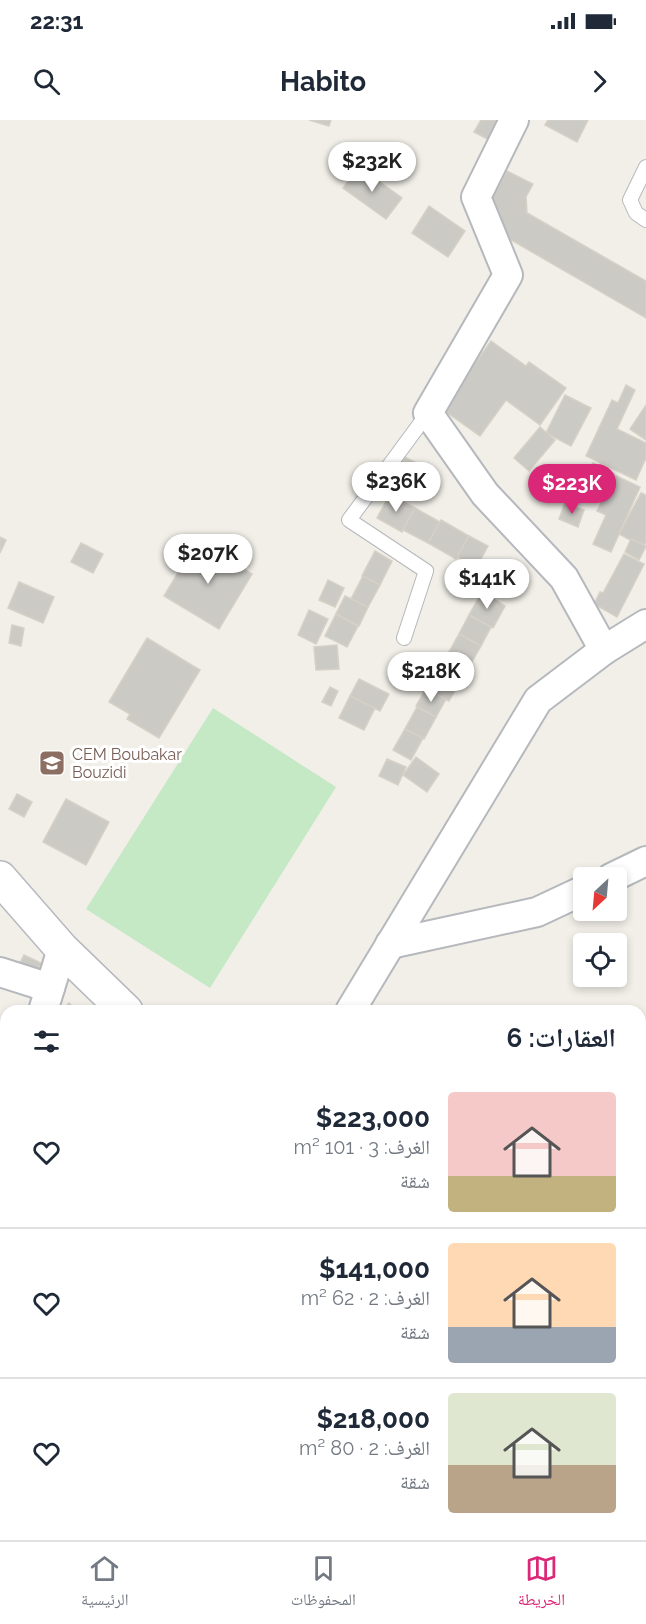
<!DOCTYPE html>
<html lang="ar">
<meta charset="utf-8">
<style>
body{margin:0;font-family:Raleway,"Noto Naskh Arabic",sans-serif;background:#f6f6f7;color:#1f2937;direction:rtl;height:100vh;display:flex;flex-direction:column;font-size:22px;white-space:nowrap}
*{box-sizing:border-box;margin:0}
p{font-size:20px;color:#747a83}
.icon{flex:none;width:33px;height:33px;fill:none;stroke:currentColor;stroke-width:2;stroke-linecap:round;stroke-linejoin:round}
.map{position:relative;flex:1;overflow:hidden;direction:ltr}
.panel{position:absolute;left:0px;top:885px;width:646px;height:536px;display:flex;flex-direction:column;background:#fff;border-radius:18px 18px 0 0;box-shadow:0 3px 9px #0003;direction:rtl}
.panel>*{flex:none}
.needle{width:39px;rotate:206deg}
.tools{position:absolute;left:573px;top:747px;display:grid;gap:12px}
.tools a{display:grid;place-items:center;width:54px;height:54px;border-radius:6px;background:#fff;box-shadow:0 3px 9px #0003;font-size:30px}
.price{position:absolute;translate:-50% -51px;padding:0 14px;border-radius:21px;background:#fff;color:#222;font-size:20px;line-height:39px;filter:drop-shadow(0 2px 3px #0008)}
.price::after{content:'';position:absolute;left:50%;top:36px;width:18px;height:14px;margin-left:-9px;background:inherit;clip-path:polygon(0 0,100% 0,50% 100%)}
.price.active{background:#db2777;color:#fff}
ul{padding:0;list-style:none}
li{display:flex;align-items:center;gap:18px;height:150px;padding:0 30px}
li+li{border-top:2px solid #e0e1e3}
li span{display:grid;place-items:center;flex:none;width:168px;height:120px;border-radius:6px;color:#555}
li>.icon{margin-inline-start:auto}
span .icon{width:72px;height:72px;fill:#fffc;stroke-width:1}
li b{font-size:26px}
h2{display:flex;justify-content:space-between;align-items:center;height:72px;padding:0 30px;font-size:26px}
.status{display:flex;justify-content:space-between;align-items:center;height:42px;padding:0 30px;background:#fff;direction:ltr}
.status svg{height:16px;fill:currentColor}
header{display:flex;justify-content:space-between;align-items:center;height:78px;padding:0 30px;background:#fff;font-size:27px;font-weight:700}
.menu{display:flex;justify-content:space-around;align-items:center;height:84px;border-top:2px solid #e0e1e3;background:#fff;font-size:16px;color:#747a83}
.menu a{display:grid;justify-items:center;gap:3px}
.menu .active{color:#db2777}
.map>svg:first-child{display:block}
.green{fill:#c5e8c5}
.building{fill:#cccac5;stroke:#d6d1c6;stroke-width:1.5}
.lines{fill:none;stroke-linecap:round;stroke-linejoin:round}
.service-casing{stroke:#b5b8bc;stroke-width:16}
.minor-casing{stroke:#b5b8bc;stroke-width:32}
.secondary-casing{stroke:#b6babf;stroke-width:36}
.service{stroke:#fff;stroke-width:14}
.minor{stroke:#fff;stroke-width:28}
.secondary{stroke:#fff;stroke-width:33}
.labels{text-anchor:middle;stroke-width:6;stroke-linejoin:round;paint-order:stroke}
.education-label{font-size:16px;fill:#785e54;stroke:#fff;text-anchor:start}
</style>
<div class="status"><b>22:31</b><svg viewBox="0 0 49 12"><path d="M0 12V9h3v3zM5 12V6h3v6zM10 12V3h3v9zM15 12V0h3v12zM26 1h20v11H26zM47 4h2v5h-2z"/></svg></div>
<header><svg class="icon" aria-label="forward" viewBox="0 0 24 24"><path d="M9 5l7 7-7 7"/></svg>Habito<svg class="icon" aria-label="search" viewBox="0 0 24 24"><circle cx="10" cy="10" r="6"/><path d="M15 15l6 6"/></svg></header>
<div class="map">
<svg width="646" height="1420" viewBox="0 0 646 1420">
<rect width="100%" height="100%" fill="#f1efe8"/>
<path class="green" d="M213,588L336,667L210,868L86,789Z"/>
<g class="building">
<path d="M309,0H331L329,6Z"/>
<path d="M481,0H505L493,22L474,12Z"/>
<path d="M548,0H588L577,22L545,5Z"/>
<path d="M359,47L402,78L386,99L343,68Z"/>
<path d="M507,51L533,64L526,77L527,93L646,161V198L494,110L491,80Z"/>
<path d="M429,86L465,111L448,137L412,113Z"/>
<path d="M491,221L526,246L529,242L566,268L540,305L506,280L480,316L442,289Z"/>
<path d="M626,265L635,270L617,309L646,323V338L636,360L586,336L612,280L618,283Z"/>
<path d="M565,275L591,288L571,326L546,313Z"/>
<path d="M646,285V320L630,309Z"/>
<path d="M540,307L555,320L529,351L514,338Z"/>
<path d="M397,333L422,346L405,378L381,365Z"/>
<path d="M593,343L614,354L600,379L579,368Z"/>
<path d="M614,355L640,367L611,432L593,424L606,395L597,391Z"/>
<path d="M641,373L646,375V422L643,427L619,414Z"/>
<path d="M390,374L415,388L402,412L377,398Z"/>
<path d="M565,383L584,390L578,407L559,399Z"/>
<path d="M415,388L440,402L428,423L403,410Z"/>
<path d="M441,400L469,416L456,439L428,423Z"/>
<path d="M469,416L488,426L476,448L457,437Z"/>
<path d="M0,417L6,420L0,433Z"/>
<path d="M631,419L646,426L639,440L625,432Z"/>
<path d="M197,421L252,454L219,509L164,476Z"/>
<path d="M81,423L103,434L93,453L71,442Z"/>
<path d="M375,431L392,441L380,465L362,456Z"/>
<path d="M624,434L644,444L617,497L594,484L600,472L603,473Z"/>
<path d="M510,440L516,465L482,472L476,448Z"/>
<path d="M363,456L380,465L368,487L351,479Z"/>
<path d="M328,460L344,468L335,487L319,480Z"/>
<path d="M19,462L54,477L43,503L8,488Z"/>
<path d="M482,472L505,486L493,508L469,495Z"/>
<path d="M345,476L368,487L359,506L336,494Z"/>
<path d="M309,490L328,499L316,524L298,515Z"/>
<path d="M336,494L358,506L347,527L325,516Z"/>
<path d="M469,495L491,507L481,526L459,514Z"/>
<path d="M12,505L24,508L21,526L9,523Z"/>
<path d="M459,514L481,526L470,545L449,532Z"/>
<path d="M147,518L200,550L159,618L127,599L130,594L109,582Z"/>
<path d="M337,525L339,549L316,550L314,527Z"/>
<path d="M449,532L470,544L458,565L437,553Z"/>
<path d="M435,552L458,565L449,581L426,569Z"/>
<path d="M359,559L389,574L380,591L350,576Z"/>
<path d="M330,567L338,571L331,586L322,582Z"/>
<path d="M426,569L446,579L436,597L416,586Z"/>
<path d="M350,576L375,588L364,610L339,598Z"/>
<path d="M417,587L436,597L424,619L405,609Z"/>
<path d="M405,609L423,618L411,640L393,630Z"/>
<path d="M416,637L439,654L427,672L403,655Z"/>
<path d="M387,639L406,647L398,665L379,656Z"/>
<path d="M17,674L32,682L24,697L9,689Z"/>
<path d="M66,679L109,702L86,745L43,722Z"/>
<path d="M24,835L41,843L36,855L18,847Z"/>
<path d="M69,883L77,891H62Z"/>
<path d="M6,982V998L0,994Z"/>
<path d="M646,1131V1215L640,1208V1137Z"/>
<path d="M0,1198L6,1202V1332L0,1328Z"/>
<path d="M93,1414H96L105,1420H89Z"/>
<path d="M152,1414H185L187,1415L184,1420H148Z"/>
<path d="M324,1414H358L355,1420H322Z"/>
</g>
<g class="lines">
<defs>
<g id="service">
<path d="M646,47L630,80L636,93L646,100"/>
<path d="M404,518L426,451L349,400L428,293"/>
</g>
<g id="minor">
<path d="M514,0L476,77L508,155L428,293L485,374L564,458L604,530"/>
<path d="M611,758L646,741"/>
<path d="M390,824L537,792L584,770"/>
<path d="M0,852L50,868"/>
<path d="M43,891L62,829"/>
<path d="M350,891L538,580L604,530L646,504"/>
<path d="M0,1026L6,1007"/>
<path d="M0,1402L6,1393"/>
<path d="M298,1420L300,1414"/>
</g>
<g id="secondary">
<path d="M0,758L62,829L126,891"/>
<path d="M485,1420L487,1414"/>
</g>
</defs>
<use href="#service" class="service-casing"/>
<use href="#minor" class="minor-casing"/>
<use href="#secondary" class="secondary-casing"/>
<use href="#service" class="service"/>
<use href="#minor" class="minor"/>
<use href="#secondary" class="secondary"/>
</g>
<defs>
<symbol id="school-square" viewBox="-11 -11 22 22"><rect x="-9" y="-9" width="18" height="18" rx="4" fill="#8d6e63" stroke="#fff"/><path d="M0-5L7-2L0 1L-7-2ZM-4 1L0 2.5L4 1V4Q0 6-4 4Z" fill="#fff"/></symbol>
</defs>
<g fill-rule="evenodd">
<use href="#school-square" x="37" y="628" width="30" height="30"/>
</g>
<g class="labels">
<g class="education-label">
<text x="72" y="640">CEM Boubakar<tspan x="72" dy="18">Bouzidi</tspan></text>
</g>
</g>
</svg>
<div class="tools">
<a><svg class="needle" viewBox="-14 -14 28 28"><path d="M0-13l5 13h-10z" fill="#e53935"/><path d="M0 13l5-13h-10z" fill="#747a83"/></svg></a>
<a><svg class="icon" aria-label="locate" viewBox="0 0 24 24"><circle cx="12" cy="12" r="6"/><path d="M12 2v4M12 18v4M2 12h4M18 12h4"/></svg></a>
</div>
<b class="price" style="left:372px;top:73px">$232K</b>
<b class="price" style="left:396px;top:393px">$236K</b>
<b class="price active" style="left:572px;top:395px">$223K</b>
<b class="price" style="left:208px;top:465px">$207K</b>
<b class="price" style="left:487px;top:490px">$141K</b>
<b class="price" style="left:431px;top:583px">$218K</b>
<section class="panel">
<h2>العقارات: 6<svg class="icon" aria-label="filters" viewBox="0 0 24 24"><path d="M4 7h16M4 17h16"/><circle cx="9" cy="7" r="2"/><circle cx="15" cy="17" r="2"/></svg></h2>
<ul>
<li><span style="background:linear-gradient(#f6c9c9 70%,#c2b280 0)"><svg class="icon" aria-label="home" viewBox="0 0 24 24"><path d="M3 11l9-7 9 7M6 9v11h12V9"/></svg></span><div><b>$223,000</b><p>الغرف: 3 · 101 m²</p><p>شقة</p></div><svg class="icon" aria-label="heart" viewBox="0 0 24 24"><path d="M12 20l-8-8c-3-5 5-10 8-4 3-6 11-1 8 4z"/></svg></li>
<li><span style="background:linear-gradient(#ffd9b3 70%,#9aa5b1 0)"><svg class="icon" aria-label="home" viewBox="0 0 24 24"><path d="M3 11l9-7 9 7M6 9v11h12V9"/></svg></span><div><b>$141,000</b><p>الغرف: 2 · 62 m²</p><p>شقة</p></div><svg class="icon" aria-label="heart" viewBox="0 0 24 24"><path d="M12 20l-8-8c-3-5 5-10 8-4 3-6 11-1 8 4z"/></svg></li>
<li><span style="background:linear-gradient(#dfe7d0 60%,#b9a48a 0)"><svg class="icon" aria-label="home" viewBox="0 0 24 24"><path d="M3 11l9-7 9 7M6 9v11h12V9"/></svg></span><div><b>$218,000</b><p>الغرف: 2 · 80 m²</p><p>شقة</p></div><svg class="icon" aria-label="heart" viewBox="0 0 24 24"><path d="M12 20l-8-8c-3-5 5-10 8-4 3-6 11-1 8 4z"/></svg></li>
</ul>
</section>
</div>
<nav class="menu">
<a class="active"><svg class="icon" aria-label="map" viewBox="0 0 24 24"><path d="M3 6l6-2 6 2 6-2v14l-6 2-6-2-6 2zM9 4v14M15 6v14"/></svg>الخريطة</a>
<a><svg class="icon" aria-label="saved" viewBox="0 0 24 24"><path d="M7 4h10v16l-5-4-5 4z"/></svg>المحفوظات</a>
<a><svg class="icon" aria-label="home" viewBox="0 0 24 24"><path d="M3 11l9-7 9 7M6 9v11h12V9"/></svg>الرئيسية</a>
</nav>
